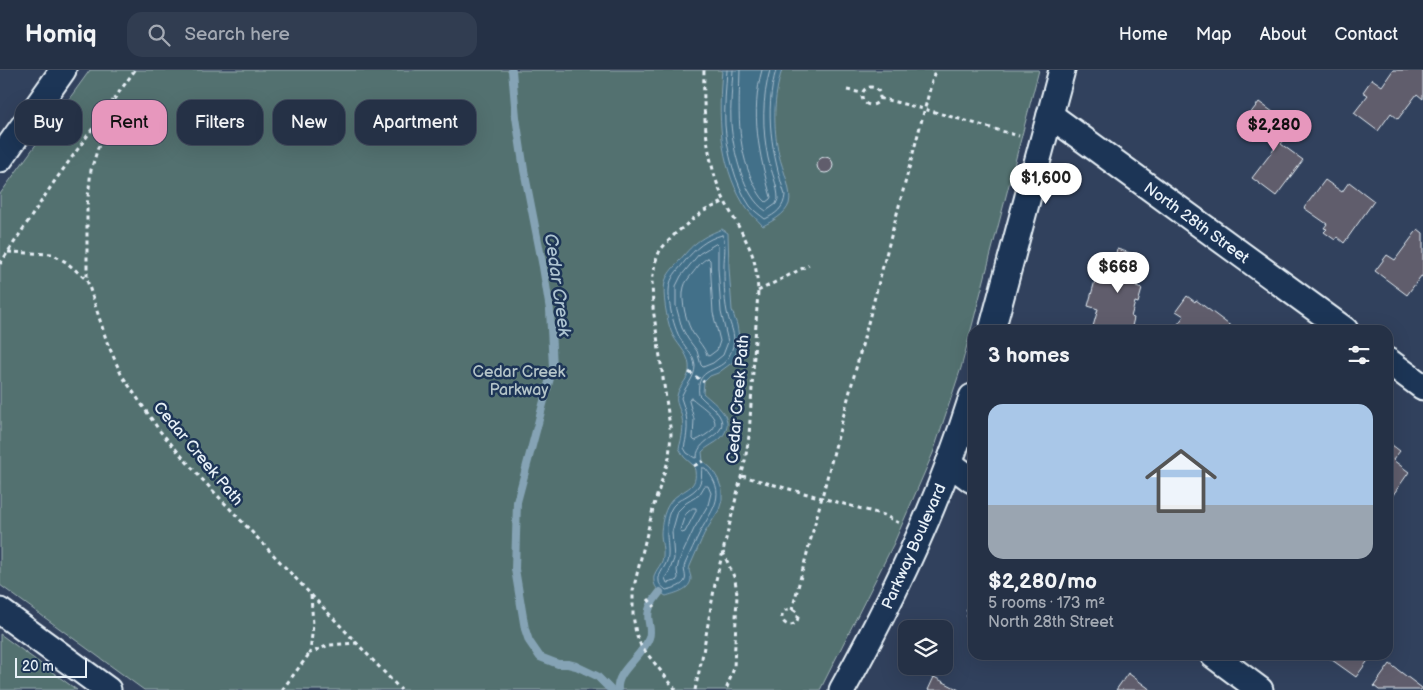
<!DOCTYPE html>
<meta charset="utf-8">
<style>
body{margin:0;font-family:"Balsamiq Sans",sans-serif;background:#313d51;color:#f1f3f6;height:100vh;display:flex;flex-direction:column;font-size:19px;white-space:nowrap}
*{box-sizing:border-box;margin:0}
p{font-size:16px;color:#a3a9b3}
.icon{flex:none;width:28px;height:28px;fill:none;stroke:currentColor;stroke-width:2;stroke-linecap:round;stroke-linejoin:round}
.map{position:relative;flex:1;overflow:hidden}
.panel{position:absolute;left:968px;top:255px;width:425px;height:335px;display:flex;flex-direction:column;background:#253146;border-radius:15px;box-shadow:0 5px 20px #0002,0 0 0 1px #424c5f}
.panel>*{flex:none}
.hud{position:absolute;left:15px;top:30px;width:475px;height:45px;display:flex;gap:10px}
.controls{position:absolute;left:898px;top:550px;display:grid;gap:10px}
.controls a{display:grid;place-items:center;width:55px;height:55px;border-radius:10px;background:#253146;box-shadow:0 5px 20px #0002,0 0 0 1px #424c5f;font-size:25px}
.scale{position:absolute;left:15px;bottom:12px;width:72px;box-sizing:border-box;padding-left:5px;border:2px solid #e8f1f8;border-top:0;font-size:14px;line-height:18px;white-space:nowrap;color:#e8f1f8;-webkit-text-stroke:4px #1d3557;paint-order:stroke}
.price{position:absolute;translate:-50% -42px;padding:0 11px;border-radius:18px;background:#fff;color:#222;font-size:16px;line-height:32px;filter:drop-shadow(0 1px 2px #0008)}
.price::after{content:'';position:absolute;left:50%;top:30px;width:15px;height:11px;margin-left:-8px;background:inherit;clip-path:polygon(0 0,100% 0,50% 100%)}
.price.on{background:#e797bd;color:#111}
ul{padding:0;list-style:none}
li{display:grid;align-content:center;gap:10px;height:265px;padding:0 20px}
li span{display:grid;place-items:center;height:155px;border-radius:15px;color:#555}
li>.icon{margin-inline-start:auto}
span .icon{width:90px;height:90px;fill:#fffc;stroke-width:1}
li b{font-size:21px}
h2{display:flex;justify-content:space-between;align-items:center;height:60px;padding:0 20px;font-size:21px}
.tag{padding:0 18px;border-radius:15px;background:#253146;box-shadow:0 5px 20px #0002,0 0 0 1px #424c5f;font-size:18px;line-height:45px}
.tag.on{background:#e797bd;color:#111}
header{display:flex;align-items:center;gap:30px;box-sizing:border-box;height:70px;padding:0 25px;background:#253146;border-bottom:1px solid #424c5f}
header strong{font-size:24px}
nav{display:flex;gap:28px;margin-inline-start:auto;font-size:18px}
.search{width:350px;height:45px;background:#313d51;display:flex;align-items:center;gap:12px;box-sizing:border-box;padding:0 18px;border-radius:15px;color:#a3a9b3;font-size:19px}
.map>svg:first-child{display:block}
.green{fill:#537170;stroke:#9eb1b4}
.water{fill:#436f89;stroke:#85a3b5}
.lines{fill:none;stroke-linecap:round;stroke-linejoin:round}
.shore{stroke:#a6bdcc;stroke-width:1}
.stream{stroke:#85a3b5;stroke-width:8}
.building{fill:#605d6c;stroke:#e8f1f8}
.minor-casing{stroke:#e8f1f8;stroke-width:29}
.path{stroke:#e8f1f8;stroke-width:3;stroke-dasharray:4 4;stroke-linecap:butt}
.minor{stroke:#1d3557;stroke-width:25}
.labels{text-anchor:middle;stroke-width:5;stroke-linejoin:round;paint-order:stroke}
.street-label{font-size:16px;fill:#e8f1f8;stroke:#1d3557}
.park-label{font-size:16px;fill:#b4c4c8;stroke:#1d3557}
.water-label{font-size:18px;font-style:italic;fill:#aec4d1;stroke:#1d3557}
</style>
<header>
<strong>Homiq</strong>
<div class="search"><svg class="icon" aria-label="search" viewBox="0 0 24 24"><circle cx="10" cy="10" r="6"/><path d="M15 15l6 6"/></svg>Search here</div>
<nav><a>Home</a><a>Map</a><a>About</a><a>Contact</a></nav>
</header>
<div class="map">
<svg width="1423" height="620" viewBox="0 0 1423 620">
<rect width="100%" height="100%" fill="#31415d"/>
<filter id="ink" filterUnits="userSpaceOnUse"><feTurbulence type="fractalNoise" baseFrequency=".02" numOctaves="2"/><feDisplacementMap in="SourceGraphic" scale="10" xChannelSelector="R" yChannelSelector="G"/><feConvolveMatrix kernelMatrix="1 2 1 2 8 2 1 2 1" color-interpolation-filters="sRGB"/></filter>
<g filter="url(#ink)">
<g class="green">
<path d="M90,0H1039L961,298L933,383L894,473L820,620H144L0,515V124Z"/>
<path d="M0,564L77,620H0Z"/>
</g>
<g class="water">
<path d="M722,0H782C773,28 773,57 779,85C782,98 793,122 789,134C785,145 772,151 763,156C756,148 748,142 743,133C719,93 718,45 722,0Z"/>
<path d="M722,159L728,163L729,198L732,240L737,255L740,273L733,292L718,303L710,306L704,312L703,323C716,335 738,349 721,368C715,374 707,376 702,382L703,391L712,399L718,409L722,420V430L719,440L704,464L690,496C688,501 690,502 691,508C691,520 675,523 666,526C660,523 655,518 654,512C652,501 662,497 663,487C664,480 661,471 661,464C661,455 664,441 669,434C680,417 701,422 694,396L684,387L679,378C682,368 684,357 682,348C681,341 675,332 677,326C679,314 691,309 689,295C688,282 675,273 671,261C667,250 662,224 665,212C666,207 671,200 675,196C691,176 697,169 722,159Z"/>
</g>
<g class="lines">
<g class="shore">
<path d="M727,0C726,18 724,36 725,55C727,81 735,114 750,136C754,141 760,145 765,149C776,144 784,138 785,125C772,84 764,42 776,0"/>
<path d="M733,0C732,18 730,36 731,54C733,79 743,127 766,141L776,134L778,129C778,116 771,101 768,88C762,59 762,28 770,0"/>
<path d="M740,0C739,39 736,75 753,112C757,120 760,127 766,132L770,129L771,127C759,86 750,42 762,0"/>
<path d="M722,165C727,172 724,186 724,195C724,210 724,227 727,242C731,260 739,267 729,286C721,304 695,295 699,325C705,332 714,337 719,345C732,366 697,367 697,387L695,388L687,383L684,378C689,357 688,348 681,328C684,317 695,309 695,296C694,286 688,281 683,273C674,261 666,228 670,214C672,205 680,198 685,191C695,179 706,169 722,165Z"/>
<path d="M716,174L718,176V198L721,242L728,272L723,285L713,293L703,297L701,295L697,281L688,269L682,258L676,236V216L681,206L699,184Z"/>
<path d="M708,188L710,190L713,243L720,271L717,280L709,286L707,285C704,277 699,272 694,265C687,255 680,230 684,217C685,212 689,208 692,204C697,198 701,191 708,188Z"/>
<path d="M691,328L693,329C700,336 723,348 712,360C708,364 701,368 695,371L693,369L694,349L689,331Z"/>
<path d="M702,398H705C728,424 713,438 700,462C695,472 690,483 685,494C682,500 688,507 684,512C680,517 671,519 666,520C663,517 659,515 659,511C657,504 668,495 668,486C669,470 662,452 673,436C681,426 698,424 701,410C702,406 701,402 702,398Z"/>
<path d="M705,416H708L711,423L708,435L694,459L679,491L677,500L678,508L676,511L667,513L665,508L669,502L674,489L672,462L678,441L686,433L699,425Z"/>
<path d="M693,438H696V441L685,462L682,463L680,460L685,445Z"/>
</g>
<g class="stream">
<path d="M512,0L516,47L524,100L543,197L550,240L553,297L517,432L515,499L525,559L529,571L540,587L558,594H568L576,596L597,606L611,620"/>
<path d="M618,620C615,602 643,586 649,568C651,563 650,558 649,553C646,539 652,532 660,522"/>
</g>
</g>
<g class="building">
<path d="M1393,0H1423V29L1417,24L1398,49L1391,43L1378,61L1354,43L1368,25L1363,22L1372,9L1382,16Z"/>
<path d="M1259,32L1277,45L1272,51L1289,64L1281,74L1303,90L1276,126L1252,108L1278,74L1246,49Z"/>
<circle cx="825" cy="95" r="8"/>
<path d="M1325,110L1342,122L1349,112L1374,131L1344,173L1337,167L1335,170L1324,162L1327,159L1324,158L1327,154L1304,138Z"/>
<path d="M1418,159L1423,163V207L1421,206L1407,225L1375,201L1387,185L1395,190Z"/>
<path d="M1117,179L1144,187L1136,217L1142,219L1138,233L1135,232L1131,247L1134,248L1131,260H1092L1098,239L1088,236L1096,207L1109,211Z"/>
<path d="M1187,226L1195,232L1196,230L1232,257L1230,260H1186L1178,254L1184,246L1176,241Z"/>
<path d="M1388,372L1400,381L1393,390L1409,402L1388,432Z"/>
<path d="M972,532V551L966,546L969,543L966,541Z"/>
<path d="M1325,585H1372L1356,607Z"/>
<path d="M1390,594L1422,618L1421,620H1379L1374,616Z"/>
<path d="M1128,603L1151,620H1116Z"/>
<path d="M934,607L959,620H928Z"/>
</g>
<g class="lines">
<defs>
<g id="minor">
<path d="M1050,45L1345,260"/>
<path d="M0,89L63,0"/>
<path d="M992,260L1062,0"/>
<path d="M1388,291L1423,317"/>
<path d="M949,393L972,410"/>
<path d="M0,541L108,620"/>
<path d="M1213,585L1260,620"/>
<path d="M842,620C894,527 940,429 972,327"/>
</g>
</defs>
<use href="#minor" class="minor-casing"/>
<g class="path">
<circle cx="871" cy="26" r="9"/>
<path d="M847,20L862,23"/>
<path d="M879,28L924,39L1019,66"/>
<path d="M113,30L91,100L87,136V210L107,272L121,304L159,360L199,406L401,620"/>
<path d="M8,182L52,184L66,192L87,210"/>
<path d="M0,194L54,112L135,0"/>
<path d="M758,221L809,195"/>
<path d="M689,302L704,312"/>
<path d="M694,396L703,391"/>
<path d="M742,406L884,445L899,453"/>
<path d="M723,482L735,509L737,524L734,598L726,620"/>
<path d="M311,525L313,555L310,583L329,575L357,573"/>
<path d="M648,529L655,537"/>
<circle cx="790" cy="547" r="8"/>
<path d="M792,540L935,0"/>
<path d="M282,620L310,583"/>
<path d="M676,620L641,576L636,564L633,545V521L637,504L654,435L669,388L671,364L653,238L652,211L655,193L660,180L675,164L693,149L704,141L725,131"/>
<path d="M695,620L702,588L715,514L745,391L749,366L758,221C757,207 756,192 750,179C740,156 724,135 716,110C705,75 703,37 704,0"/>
</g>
<use href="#minor" class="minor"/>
</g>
</g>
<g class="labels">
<g class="street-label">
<text transform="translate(1197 152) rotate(36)" y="6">North 28th Street</text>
<text transform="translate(737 329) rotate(-85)" y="6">Cedar Creek Path</text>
<text transform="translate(199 383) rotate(50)" y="6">Cedar Creek Path</text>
<text transform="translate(913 476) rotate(-66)" y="6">Parkway Boulevard</text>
</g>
<g class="park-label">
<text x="519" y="307">Cedar Creek<tspan x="519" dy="18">Parkway</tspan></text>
</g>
<g class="water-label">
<text transform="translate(558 215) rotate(82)" y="6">Cedar Creek</text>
</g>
</g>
</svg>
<div class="controls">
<a><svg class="icon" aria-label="layers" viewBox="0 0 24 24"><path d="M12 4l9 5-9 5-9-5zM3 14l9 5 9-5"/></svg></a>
</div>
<div class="scale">20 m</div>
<b class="price on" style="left:1274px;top:82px">$2,280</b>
<b class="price" style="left:1046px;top:135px">$1,600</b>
<b class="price" style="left:1118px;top:224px">$668</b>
<div class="hud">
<a class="tag">Buy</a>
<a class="tag on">Rent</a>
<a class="tag">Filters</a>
<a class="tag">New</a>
<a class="tag">Apartment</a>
</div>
<section class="panel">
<h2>3 homes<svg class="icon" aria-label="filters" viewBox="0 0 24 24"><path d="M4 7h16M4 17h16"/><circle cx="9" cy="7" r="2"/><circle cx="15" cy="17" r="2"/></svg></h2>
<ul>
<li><span style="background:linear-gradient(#a9c7e8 65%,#9aa5b1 0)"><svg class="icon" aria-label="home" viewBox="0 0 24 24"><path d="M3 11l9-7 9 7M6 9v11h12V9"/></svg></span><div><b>$2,280/mo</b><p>5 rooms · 173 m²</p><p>North 28th Street</p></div></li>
</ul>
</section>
</div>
